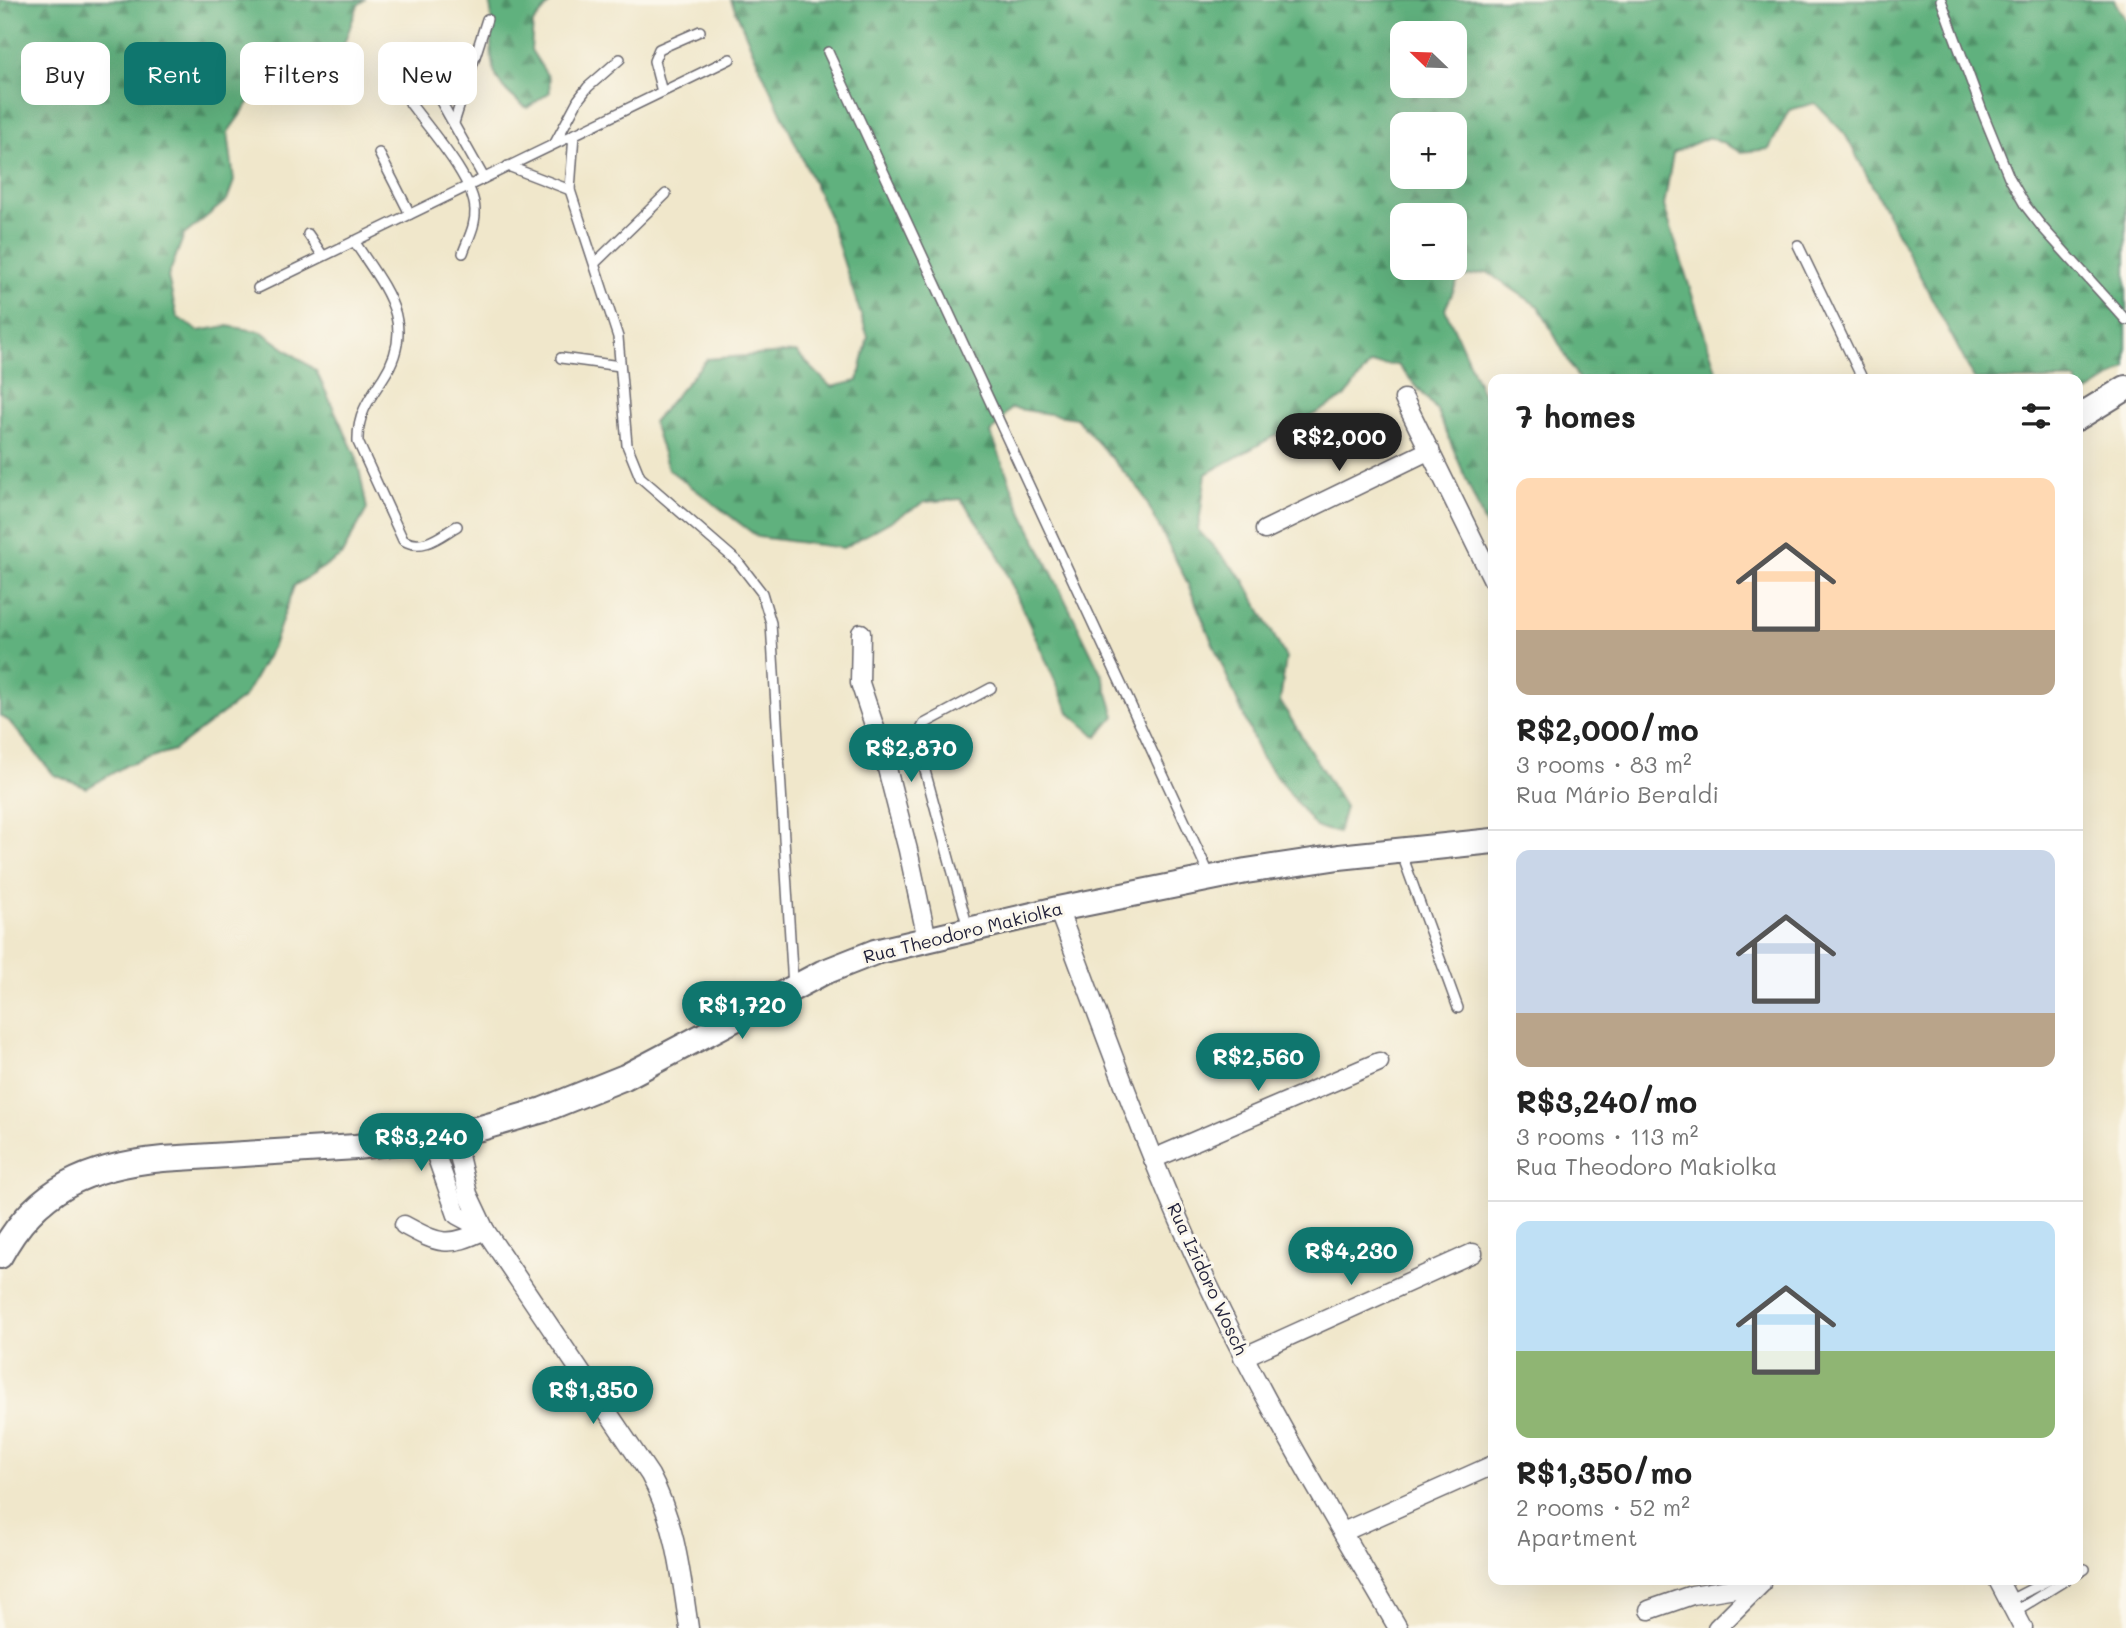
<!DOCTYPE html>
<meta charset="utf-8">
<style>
body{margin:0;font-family:Mali,sans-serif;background:#f2f2f2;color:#222;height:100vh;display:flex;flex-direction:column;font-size:26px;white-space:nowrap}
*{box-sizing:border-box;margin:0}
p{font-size:23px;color:#767676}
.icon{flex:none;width:38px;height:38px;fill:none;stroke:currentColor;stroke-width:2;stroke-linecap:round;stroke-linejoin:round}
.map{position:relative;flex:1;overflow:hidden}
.panel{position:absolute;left:1488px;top:374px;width:595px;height:1211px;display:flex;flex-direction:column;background:#fff;border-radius:14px;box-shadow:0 7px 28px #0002}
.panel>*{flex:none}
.guide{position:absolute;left:21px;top:42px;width:665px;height:63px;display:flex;gap:14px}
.needle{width:46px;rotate:293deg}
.fabs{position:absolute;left:1390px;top:21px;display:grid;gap:14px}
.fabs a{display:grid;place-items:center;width:77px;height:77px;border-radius:14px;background:#fff;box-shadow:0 7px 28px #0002;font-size:35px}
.price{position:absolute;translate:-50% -60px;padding:0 16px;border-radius:24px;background:#0f766e;color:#fff;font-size:23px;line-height:46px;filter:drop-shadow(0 2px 4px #0008)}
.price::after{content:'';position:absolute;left:50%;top:42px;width:21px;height:16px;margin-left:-10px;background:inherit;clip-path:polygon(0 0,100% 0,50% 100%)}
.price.active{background:#222;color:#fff}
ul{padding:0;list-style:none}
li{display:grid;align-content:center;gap:14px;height:371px;padding:0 28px}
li+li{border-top:2px solid #e0e0e0}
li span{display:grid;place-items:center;height:217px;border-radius:14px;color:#555}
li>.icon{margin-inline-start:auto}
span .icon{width:126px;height:126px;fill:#fffc;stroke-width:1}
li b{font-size:30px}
h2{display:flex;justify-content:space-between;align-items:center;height:84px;padding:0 28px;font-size:30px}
.chip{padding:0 24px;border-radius:14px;background:#fff;box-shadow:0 7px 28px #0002;font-size:24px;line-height:63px}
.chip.active{background:#0f766e;color:#fff}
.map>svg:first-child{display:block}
.forest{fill:url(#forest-firs);stroke:#416a5c;stroke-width:2;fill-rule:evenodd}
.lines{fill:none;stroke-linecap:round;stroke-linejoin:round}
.lane-casing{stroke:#6a676d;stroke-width:12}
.street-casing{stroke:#6a676d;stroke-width:21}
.secondary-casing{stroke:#6a676d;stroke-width:28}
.lane{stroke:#fff;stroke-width:9}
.street{stroke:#fff;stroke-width:18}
.secondary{stroke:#fff;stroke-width:24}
.labels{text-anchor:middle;stroke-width:6;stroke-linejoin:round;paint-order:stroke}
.street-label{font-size:18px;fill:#22223b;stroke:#fbf7ec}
</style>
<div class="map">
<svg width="2126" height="1628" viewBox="0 0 2126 1628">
<defs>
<pattern id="forest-firs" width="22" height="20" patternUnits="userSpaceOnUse" patternTransform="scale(1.75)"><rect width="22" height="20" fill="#60b17e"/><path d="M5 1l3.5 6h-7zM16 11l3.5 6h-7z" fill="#4f9068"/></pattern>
</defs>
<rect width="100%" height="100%" fill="#fbf7ec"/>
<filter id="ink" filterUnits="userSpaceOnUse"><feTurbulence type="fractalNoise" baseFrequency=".0143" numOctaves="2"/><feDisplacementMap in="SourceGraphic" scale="14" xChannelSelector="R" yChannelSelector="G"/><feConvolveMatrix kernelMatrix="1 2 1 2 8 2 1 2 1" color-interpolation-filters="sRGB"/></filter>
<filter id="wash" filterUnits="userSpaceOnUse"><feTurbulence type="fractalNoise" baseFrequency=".00686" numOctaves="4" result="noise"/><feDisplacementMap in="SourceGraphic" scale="28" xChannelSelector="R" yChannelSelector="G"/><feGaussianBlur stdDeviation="1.57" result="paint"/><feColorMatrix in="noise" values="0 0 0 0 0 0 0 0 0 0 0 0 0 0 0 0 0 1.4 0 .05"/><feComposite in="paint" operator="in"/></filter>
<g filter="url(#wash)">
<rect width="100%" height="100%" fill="#f0e7cb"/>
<g class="forest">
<path d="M0,0H364L358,5L344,44L294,87L251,100L228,132L234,181L227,200L184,235L168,277L177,317L198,331L227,326L262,332L316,371L357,458L367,509L341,556L294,586L273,646L244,697L174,750L127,765L87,788L54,775L9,721L0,716Z"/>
<path d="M489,0H553L533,23L531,50L549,78L550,92L527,108C494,85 490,72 491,33C492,21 492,11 489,0Z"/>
<path d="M731,0H2114L2126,21V368L2077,399V380H1975L1845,134L1815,103L1789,110L1769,149L1741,152L1709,137L1673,153L1664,206L1719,380H1579L1539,307L1487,272L1459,278L1445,309L1493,416V543L1437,410L1398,365L1370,364L1345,397L1206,474L1198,530L1244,580L1286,658L1280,701L1345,807L1338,833L1316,827L1261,757L1187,582L1141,491L1076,418L1011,408L991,433L1020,508L1103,677L1115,716L1097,737L1070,714L995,548L961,499L925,502L843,548L758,537L668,469L653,422L707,359L796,352L831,387L858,381L868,337L828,214L760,67ZM1402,33H1454V86H1402ZM1402,124H1454V177H1402ZM1402,215H1454V268H1402Z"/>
</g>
</g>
<g filter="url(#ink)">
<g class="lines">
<defs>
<g id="lane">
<path d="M1941,0L1984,116L2009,177L2025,205L2042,227L2126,320"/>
<path d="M828,52L1210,876"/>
<path d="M430,82L484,178"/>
<path d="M662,92L654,61L659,49L700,31"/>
<path d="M410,103C429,129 474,179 475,210C476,225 468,239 463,253"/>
<path d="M454,123L487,19"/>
<path d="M574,134L570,190L618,337L627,445L640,477L738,562L762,593L771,623L793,987"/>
<path d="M555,143L578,100L588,87L620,59"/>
<path d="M379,153L410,214"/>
<path d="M508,166L570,190"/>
<path d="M308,234L323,256"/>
<path d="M354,241C383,286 419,323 383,378C369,399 357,415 358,442L403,540C423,552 440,536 457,526"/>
<path d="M1798,245L1863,380"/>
<path d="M595,263L666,194"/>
<path d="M258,288L730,59"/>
<path d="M561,358L620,366"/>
<path d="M1401,852L1458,1008"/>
<path d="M968,928L918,745L919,733L924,724L991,688"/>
<path d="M2077,1574L2085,1569"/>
<path d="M2008,1601L2049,1580"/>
<path d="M2014,1612L2066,1580"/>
</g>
<g id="street">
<path d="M1404,399L1493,580"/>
<path d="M1265,530L1430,450"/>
<path d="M861,633L860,683L882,749L908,850L927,939"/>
<path d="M1058,909C1106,1035 1150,1163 1208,1284C1264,1403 1332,1514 1398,1628"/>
<path d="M454,1134L468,1194L485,1230L650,1475C676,1523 681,1575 689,1628"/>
<path d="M430,1138L457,1215L485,1230"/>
<path d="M1153,1159L1379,1062"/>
<path d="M404,1225C439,1244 448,1248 485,1230"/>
<path d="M1243,1357L1473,1253"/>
<path d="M1343,1532L1493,1465"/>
<path d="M1998,1580L2023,1628"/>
<path d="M1649,1610L1692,1595L1760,1584"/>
<path d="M1717,1628L1761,1584"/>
</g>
<g id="secondary">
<path d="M2077,418L2126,388"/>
<path d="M0,1256C36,1188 89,1166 163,1159L356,1147L430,1138L481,1128L543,1110L625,1077L822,973L875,952L1058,909L1246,871L1339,857L1493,841"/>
</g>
</defs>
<use href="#lane" class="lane-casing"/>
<use href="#street" class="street-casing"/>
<use href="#secondary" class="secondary-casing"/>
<use href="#lane" class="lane"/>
<use href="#street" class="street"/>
<use href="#secondary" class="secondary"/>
</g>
</g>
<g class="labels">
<g class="street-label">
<text transform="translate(963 933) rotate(-14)" y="6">Rua Theodoro Makiolka</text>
<text transform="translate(1207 1279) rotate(65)" y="6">Rua Izidoro Wosch</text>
</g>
</g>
</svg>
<div class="fabs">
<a><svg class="needle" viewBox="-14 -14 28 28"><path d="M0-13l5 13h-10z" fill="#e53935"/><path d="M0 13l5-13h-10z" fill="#767676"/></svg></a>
<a>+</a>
<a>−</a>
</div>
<b class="price active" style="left:1339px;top:473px">R$2,000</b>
<b class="price" style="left:911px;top:784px">R$2,870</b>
<b class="price" style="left:742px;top:1041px">R$1,720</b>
<b class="price" style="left:1258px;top:1093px">R$2,560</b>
<b class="price" style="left:421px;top:1173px">R$3,240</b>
<b class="price" style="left:1351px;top:1287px">R$4,230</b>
<b class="price" style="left:593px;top:1426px">R$1,350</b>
<div class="guide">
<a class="chip">Buy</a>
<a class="chip active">Rent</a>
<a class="chip">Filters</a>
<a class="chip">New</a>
</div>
<section class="panel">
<h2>7 homes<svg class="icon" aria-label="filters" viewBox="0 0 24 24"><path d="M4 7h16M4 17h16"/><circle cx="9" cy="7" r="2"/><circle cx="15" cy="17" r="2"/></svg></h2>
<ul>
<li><span style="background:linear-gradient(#ffd9b3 70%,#b9a48a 0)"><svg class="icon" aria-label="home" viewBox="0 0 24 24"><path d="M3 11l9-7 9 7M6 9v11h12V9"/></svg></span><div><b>R$2,000/mo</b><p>3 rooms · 83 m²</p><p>Rua Mário Beraldi</p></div></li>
<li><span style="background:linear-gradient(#c9d6e8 75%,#b9a48a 0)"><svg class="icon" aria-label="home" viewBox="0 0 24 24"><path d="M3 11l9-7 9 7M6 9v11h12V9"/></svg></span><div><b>R$3,240/mo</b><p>3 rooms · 113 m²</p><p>Rua Theodoro Makiolka</p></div></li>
<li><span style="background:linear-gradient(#bfe0f5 60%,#8fb573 0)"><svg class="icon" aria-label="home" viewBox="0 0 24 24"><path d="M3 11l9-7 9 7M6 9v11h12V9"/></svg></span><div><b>R$1,350/mo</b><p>2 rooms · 52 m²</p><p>Apartment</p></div></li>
</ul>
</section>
</div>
